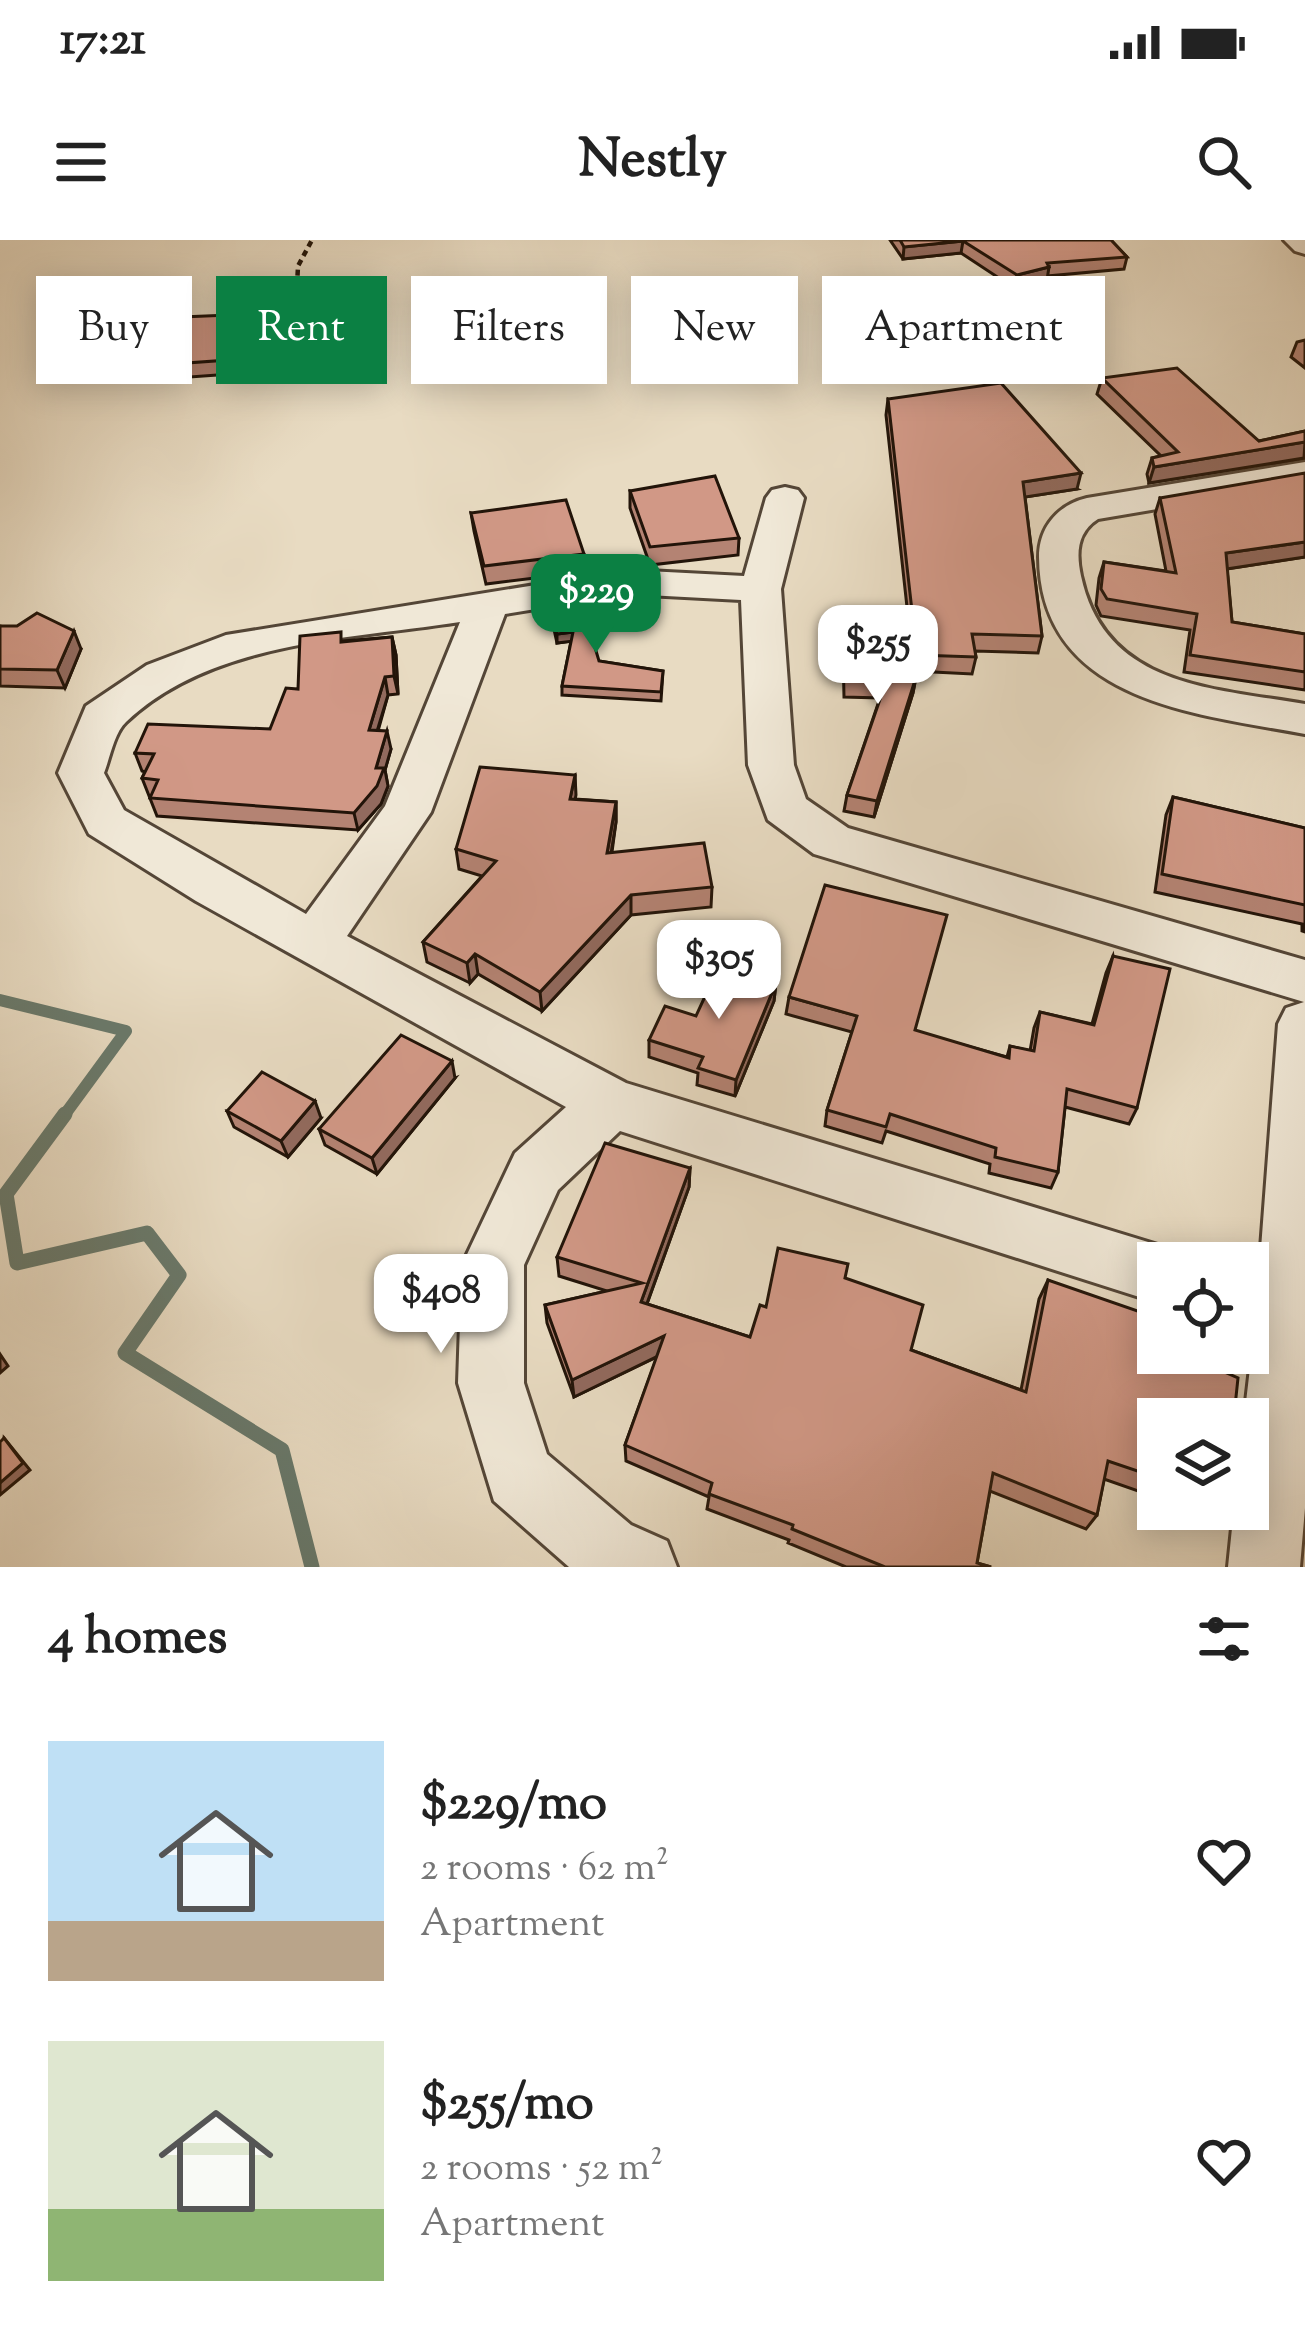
<!DOCTYPE html>
<meta charset="utf-8">
<style>
body{margin:0;font-family:"Sorts Mill Goudy",serif;background:#f6f6f6;color:#222;height:100vh;display:flex;flex-direction:column;font-size:45px;white-space:nowrap}
*{box-sizing:border-box;margin:0}
p{font-size:39px;color:#767676}
.icon{flex:none;width:66px;height:66px;fill:none;stroke:currentColor;stroke-width:2;stroke-linecap:round;stroke-linejoin:round}
.map{position:relative;height:1327px;overflow:hidden}
.details{display:flex;flex-direction:column;background:#fff;flex:1}
.details>*{flex:none}
.guide{position:absolute;left:36px;top:36px;width:1233px;height:108px;display:flex;gap:24px}
.tools{position:absolute;left:1137px;top:1002px;display:grid;gap:24px}
.tools a{display:grid;place-items:center;width:132px;height:132px;border-radius:0px;background:#fff;box-shadow:0 6px 30px #0003;font-size:60px}
.price{position:absolute;translate:-50% -102px;padding:0 27px;border-radius:24px;background:#fff;color:#222;font-size:39px;line-height:78px;filter:drop-shadow(0 3px 6px #0008)}
.price::after{content:'';position:absolute;left:50%;top:72px;width:36px;height:27px;margin-left:-18px;background:inherit;clip-path:polygon(0 0,100% 0,50% 100%)}
.price.on{background:#0b8043;color:#fff}
ul{padding:0;list-style:none}
li{display:flex;align-items:center;gap:36px;height:300px;padding:0 48px}
li span{display:grid;place-items:center;flex:none;width:336px;height:240px;border-radius:0px;color:#555}
li>.icon{margin-inline-start:auto}
span .icon{width:144px;height:144px;fill:#fffc;stroke-width:1}
li b{font-size:51px}
h2{display:flex;justify-content:space-between;align-items:center;height:144px;padding:0 48px;font-size:51px}
.tag{padding:0 42px;border-radius:0px;background:#fff;box-shadow:0 6px 30px #0003;font-size:42px;line-height:108px}
.tag.on{background:#0b8043;color:#fff}
.status{display:flex;justify-content:space-between;align-items:center;height:84px;padding:0 60px;background:#fff;direction:ltr}
.status svg{height:33px;fill:currentColor}
header{display:flex;justify-content:space-between;align-items:center;height:156px;padding:0 48px;background:#fff;font-size:54px;font-weight:700}
.map>svg:first-child{display:block}
.lines{fill:none;stroke-linecap:round;stroke-linejoin:round}
.stream-far1{stroke:#69796b;stroke-width:12}
.stream{stroke:#69796b;stroke-width:15}
.minor-casing{stroke:#544637;stroke-width:6}
.path{stroke:#221409;stroke-width:4.5;stroke-dasharray:6 4.5;stroke-linecap:butt}
.minor{fill:#f0e8d7;fill-rule:evenodd}
.wall{fill:#b48373;stroke:#221409;stroke-width:3}
.shaded-wall{fill:#926a5e;stroke:#221409;stroke-width:3}
.building{fill:#d19886;stroke:#221409;stroke-width:3}
</style>
<div class="status"><b>17:21</b><svg viewBox="0 0 49 12"><path d="M0 12V9h3v3zM5 12V6h3v6zM10 12V3h3v9zM15 12V0h3v12zM26 1h20v11H26zM47 4h2v5h-2z"/></svg></div>
<header><svg class="icon" aria-label="menu" viewBox="0 0 24 24"><path d="M4 6h16M4 12h16M4 18h16"/></svg>Nestly<svg class="icon" aria-label="search" viewBox="0 0 24 24"><circle cx="10" cy="10" r="6"/><path d="M15 15l6 6"/></svg></header>
<div class="map">
<svg width="1305" height="1327" viewBox="0 0 1305 1327">
<rect width="100%" height="100%" fill="#e8dbc2"/>
<filter id="stains"><feTurbulence type="fractalNoise" baseFrequency=".00167" numOctaves="4"/><feColorMatrix values="0 0 0 0 .2 0 0 0 0 .09 0 0 0 0 .02 0 0 0 .5 -.17"/></filter>
<radialGradient id="worn" r=".72"><stop offset=".6" stop-color="#630" stop-opacity="0"/><stop offset="1" stop-color="#630" stop-opacity=".3"/></radialGradient>
<g class="lines">
<path class="stream-far1" d="M0,760L126,791L63,877"/>
<path class="stream" d="M65,874L6,954L17,1023L147,993L179,1035L125,1113L282,1210L312,1327"/>
<defs>
<g id="minor">
<path d="M1284,0H1305V14L1295,11Z"/>
<path d="M1305,222V244L1098,279C1077,292 1076,313 1081,336C1105,447 1212,448 1305,464V494C1197,474 1040,462 1039,317C1039,287 1058,265 1087,258Z"/>
<path d="M785,247L798,250L804,258L781,349L794,525L806,559L848,588L1305,720V1268L1300,1327H1228L1234,1269H1248V1179H1244L1254,1094L1248,1092V1032L1259,1035L1278,784L1286,768L1304,762L814,614L768,580L748,525L741,360L628,354L505,374L431,572L347,696L626,843L1158,1005L1180,1013L1185,1023H1158V1063L620,891L558,950L524,1025V1143L547,1214L631,1285L667,1301L677,1327H569L494,1261L458,1143L462,1025L515,913L566,867L196,661L89,594L58,533L86,466L147,425L226,395L628,330L744,336L766,258L772,250ZM460,382L385,566L306,674L124,570L104,533C110,518 114,493 126,482C211,401 351,399 460,382Z"/>
</g>
</defs>
<use href="#minor" class="minor-casing"/>
<path class="path" d="M297,46L298,26L312,0"/>
<use href="#minor" class="minor"/>
</g>
<g class="wall">
<path d="M890,0H1111L1127,17L1124,29L1048,36L1047,40L1014,48L961,13L903,19Z"/>
<path d="M256,87L245,133L176,138L172,124Z"/>
<path d="M1305,100V128L1291,117L1297,102Z"/>
<path d="M1102,138L1259,201L1305,191V218L1149,243L1147,234L1152,218L1161,216L1097,154Z"/>
<path d="M888,159L1077,249L1025,257L1042,396L1038,413L975,411L976,417L972,434L914,431L886,175Z"/>
<path d="M630,251L739,298L738,315L650,325L630,268Z"/>
<path d="M1160,258L1305,317L1227,329L1232,382L1305,394V450L1184,432L1190,390L1101,376L1096,365L1099,338L1104,322L1166,331L1155,274Z"/>
<path d="M471,273L584,314L585,332L486,344L474,291Z"/>
<path d="M548,362L599,421L663,431L661,461L562,455V446L571,401L557,403Z"/>
<path d="M0,386L81,409L65,448L0,446Z"/>
<path d="M845,396L900,432L916,437L913,453L874,577L844,571L847,555L880,458L844,457L843,412Z"/>
<path d="M392,397L396,415L398,454L388,455L378,491L391,509L385,530L388,546L381,564L358,590L157,576L142,538L145,532L142,531L135,513L270,489L298,449L343,401Z"/>
<path d="M575,535V559L616,562V582L612,612L712,647L711,667L631,675L542,771L478,734L470,743L427,722L423,702L482,636L459,629L456,609Z"/>
<path d="M1173,557L1305,588V692L1302,691V684L1155,652L1166,575Z"/>
<path d="M1113,716L1137,868L1129,884L1065,867L1058,932L1051,948L989,933L990,924L886,891L882,903L825,886L827,870L852,792L786,774L789,757L1007,817L1010,806L1030,811L1034,788L1040,772L1092,784L1106,733Z"/>
<path d="M776,743L774,761L735,856L697,845L698,833L649,817V800L696,776Z"/>
<path d="M455,838L377,934L325,905L319,889Z"/>
<path d="M227,871L321,878L288,917L234,887Z"/>
<path d="M690,928L689,947L647,1064L750,1097L766,1067L845,1038L911,1110L1021,1150L1039,1059L1048,1040L1195,1119L1234,1176L1231,1179H1158V1258L1104,1239L1097,1275L1086,1289L990,1251L977,1323L991,1327H846L788,1303L789,1300L707,1269L709,1257L626,1221L625,1205L657,1117L574,1157L547,1083L545,1065L607,1051L559,1036L557,1017Z"/>
</g>
<g class="shaded-wall">
<path d="M963,1L961,13L903,19L904,7Z"/>
<path d="M1049,27L1047,40L1014,48L1017,35Z"/>
<path d="M253,74L256,87L245,133L242,119Z"/>
<path d="M1305,202L1304,218L1149,243L1154,227Z"/>
<path d="M1081,233L1077,249L1019,258L1023,242Z"/>
<path d="M1305,302V317L1220,330L1226,313Z"/>
<path d="M74,391L81,409L65,448L57,430Z"/>
<path d="M573,392L574,401L557,403V394Z"/>
<path d="M392,397L396,415L398,454L394,436Z"/>
<path d="M385,437L388,455L372,508L369,490Z"/>
<path d="M916,437L913,453L874,577L877,561Z"/>
<path d="M387,491L391,509L385,530L388,546L381,564L358,590L354,573L376,528Z"/>
<path d="M575,535L576,555L571,579L570,559Z"/>
<path d="M616,562V582L608,633L607,613Z"/>
<path d="M631,655V675L542,771L540,752Z"/>
<path d="M475,714L478,734L470,743L467,723Z"/>
<path d="M776,743L774,761L735,856L736,840Z"/>
<path d="M452,821L455,838L377,934L372,918Z"/>
<path d="M315,861L321,878L288,917L281,901Z"/>
<path d="M690,928L689,947L641,1080V1062Z"/>
<path d="M664,1096V1113L574,1157L572,1140Z"/>
<path d="M0,1114L8,1126L0,1133Z"/>
<path d="M4,1198L30,1230L0,1255V1243Z"/>
</g>
<g class="building">
<path d="M900,0H1111L1127,17L1047,23L1049,27L1017,35L963,1L904,7Z"/>
<path d="M253,74L242,119L172,124L182,77Z"/>
<path d="M1177,128L1259,201L1305,191V202L1154,227L1152,218L1178,212L1102,138Z"/>
<path d="M1001,143L1081,233L1023,242L1042,396L972,394L976,417L917,415L888,159Z"/>
<path d="M1305,233V302L1226,313L1232,382L1305,394V432L1190,415L1197,374L1107,359L1101,349L1104,322L1176,333L1160,258Z"/>
<path d="M715,236L739,298L650,307L630,251Z"/>
<path d="M566,260L584,314L484,326L471,273Z"/>
<path d="M580,357L599,421L663,431L661,452L562,446L573,392L557,394L548,362Z"/>
<path d="M37,373L74,391L57,430L0,429V386H17Z"/>
<path d="M341,392V402L392,397L394,436L385,437L369,490L387,491L376,528H384L377,546L354,573L150,558L158,540L142,538L154,514L135,513L148,484L270,489L286,448L298,449L300,396Z"/>
<path d="M845,396L903,398L900,432L916,437L877,561L847,555L886,442L847,441Z"/>
<path d="M480,527L575,535L570,559L616,562L607,613L704,603L712,647L631,655L540,752L475,714L467,723L423,702L496,621L456,609Z"/>
<path d="M1173,557L1305,588V665L1162,634Z"/>
<path d="M825,645L947,675L915,790L1009,818L1010,806L1034,811L1040,772L1094,785L1113,716L1170,729L1137,868L1067,849L1058,932L995,917L996,908L890,874L886,887L827,870L857,776L789,757Z"/>
<path d="M719,726L776,743L736,840L698,828L703,817L649,800L665,766L696,776Z"/>
<path d="M401,795L452,821L372,918L319,889Z"/>
<path d="M262,832L315,861L281,901L227,871Z"/>
<path d="M605,903L690,928L641,1062L750,1097L760,1065L766,1067L778,1008L848,1024L845,1038L923,1065L911,1110L1026,1152L1048,1040L1158,1078V1113H1196L1195,1119L1238,1138L1234,1176L1216,1170L1215,1179H1158V1238L1108,1221L1097,1275L993,1233L977,1323L991,1327H885L792,1289L793,1285L709,1254L712,1243L625,1205L664,1096L572,1140L545,1065L642,1043L557,1017Z"/>
<path d="M4,1198L23,1223L0,1243V1202Z"/>
</g>
<rect width="100%" height="100%" filter="url(#stains)"/>
<rect width="100%" height="100%" fill="url(#worn)"/>
</svg>
<div class="tools">
<a><svg class="icon" aria-label="locate" viewBox="0 0 24 24"><circle cx="12" cy="12" r="6"/><path d="M12 2v4M12 18v4M2 12h4M18 12h4"/></svg></a>
<a><svg class="icon" aria-label="layers" viewBox="0 0 24 24"><path d="M12 4l9 5-9 5-9-5zM3 14l9 5 9-5"/></svg></a>
</div>
<b class="price on" style="left:596px;top:416px">$229</b>
<b class="price" style="left:878px;top:467px">$255</b>
<b class="price" style="left:719px;top:782px">$305</b>
<b class="price" style="left:441px;top:1116px">$408</b>
<div class="guide">
<a class="tag">Buy</a>
<a class="tag on">Rent</a>
<a class="tag">Filters</a>
<a class="tag">New</a>
<a class="tag">Apartment</a>
</div>
</div>
<section class="details">
<h2>4 homes<svg class="icon" aria-label="filters" viewBox="0 0 24 24"><path d="M4 7h16M4 17h16"/><circle cx="9" cy="7" r="2"/><circle cx="15" cy="17" r="2"/></svg></h2>
<ul>
<li><span style="background:linear-gradient(#bfe0f5 75%,#b9a48a 0)"><svg class="icon" aria-label="home" viewBox="0 0 24 24"><path d="M3 11l9-7 9 7M6 9v11h12V9"/></svg></span><div><b>$229/mo</b><p>2 rooms · 62 m²</p><p>Apartment</p></div><svg class="icon" aria-label="heart" viewBox="0 0 24 24"><path d="M12 20l-8-8c-3-5 5-10 8-4 3-6 11-1 8 4z"/></svg></li>
<li><span style="background:linear-gradient(#dfe7d0 70%,#8fb573 0)"><svg class="icon" aria-label="home" viewBox="0 0 24 24"><path d="M3 11l9-7 9 7M6 9v11h12V9"/></svg></span><div><b>$255/mo</b><p>2 rooms · 52 m²</p><p>Apartment</p></div><svg class="icon" aria-label="heart" viewBox="0 0 24 24"><path d="M12 20l-8-8c-3-5 5-10 8-4 3-6 11-1 8 4z"/></svg></li>
</ul>
</section>
